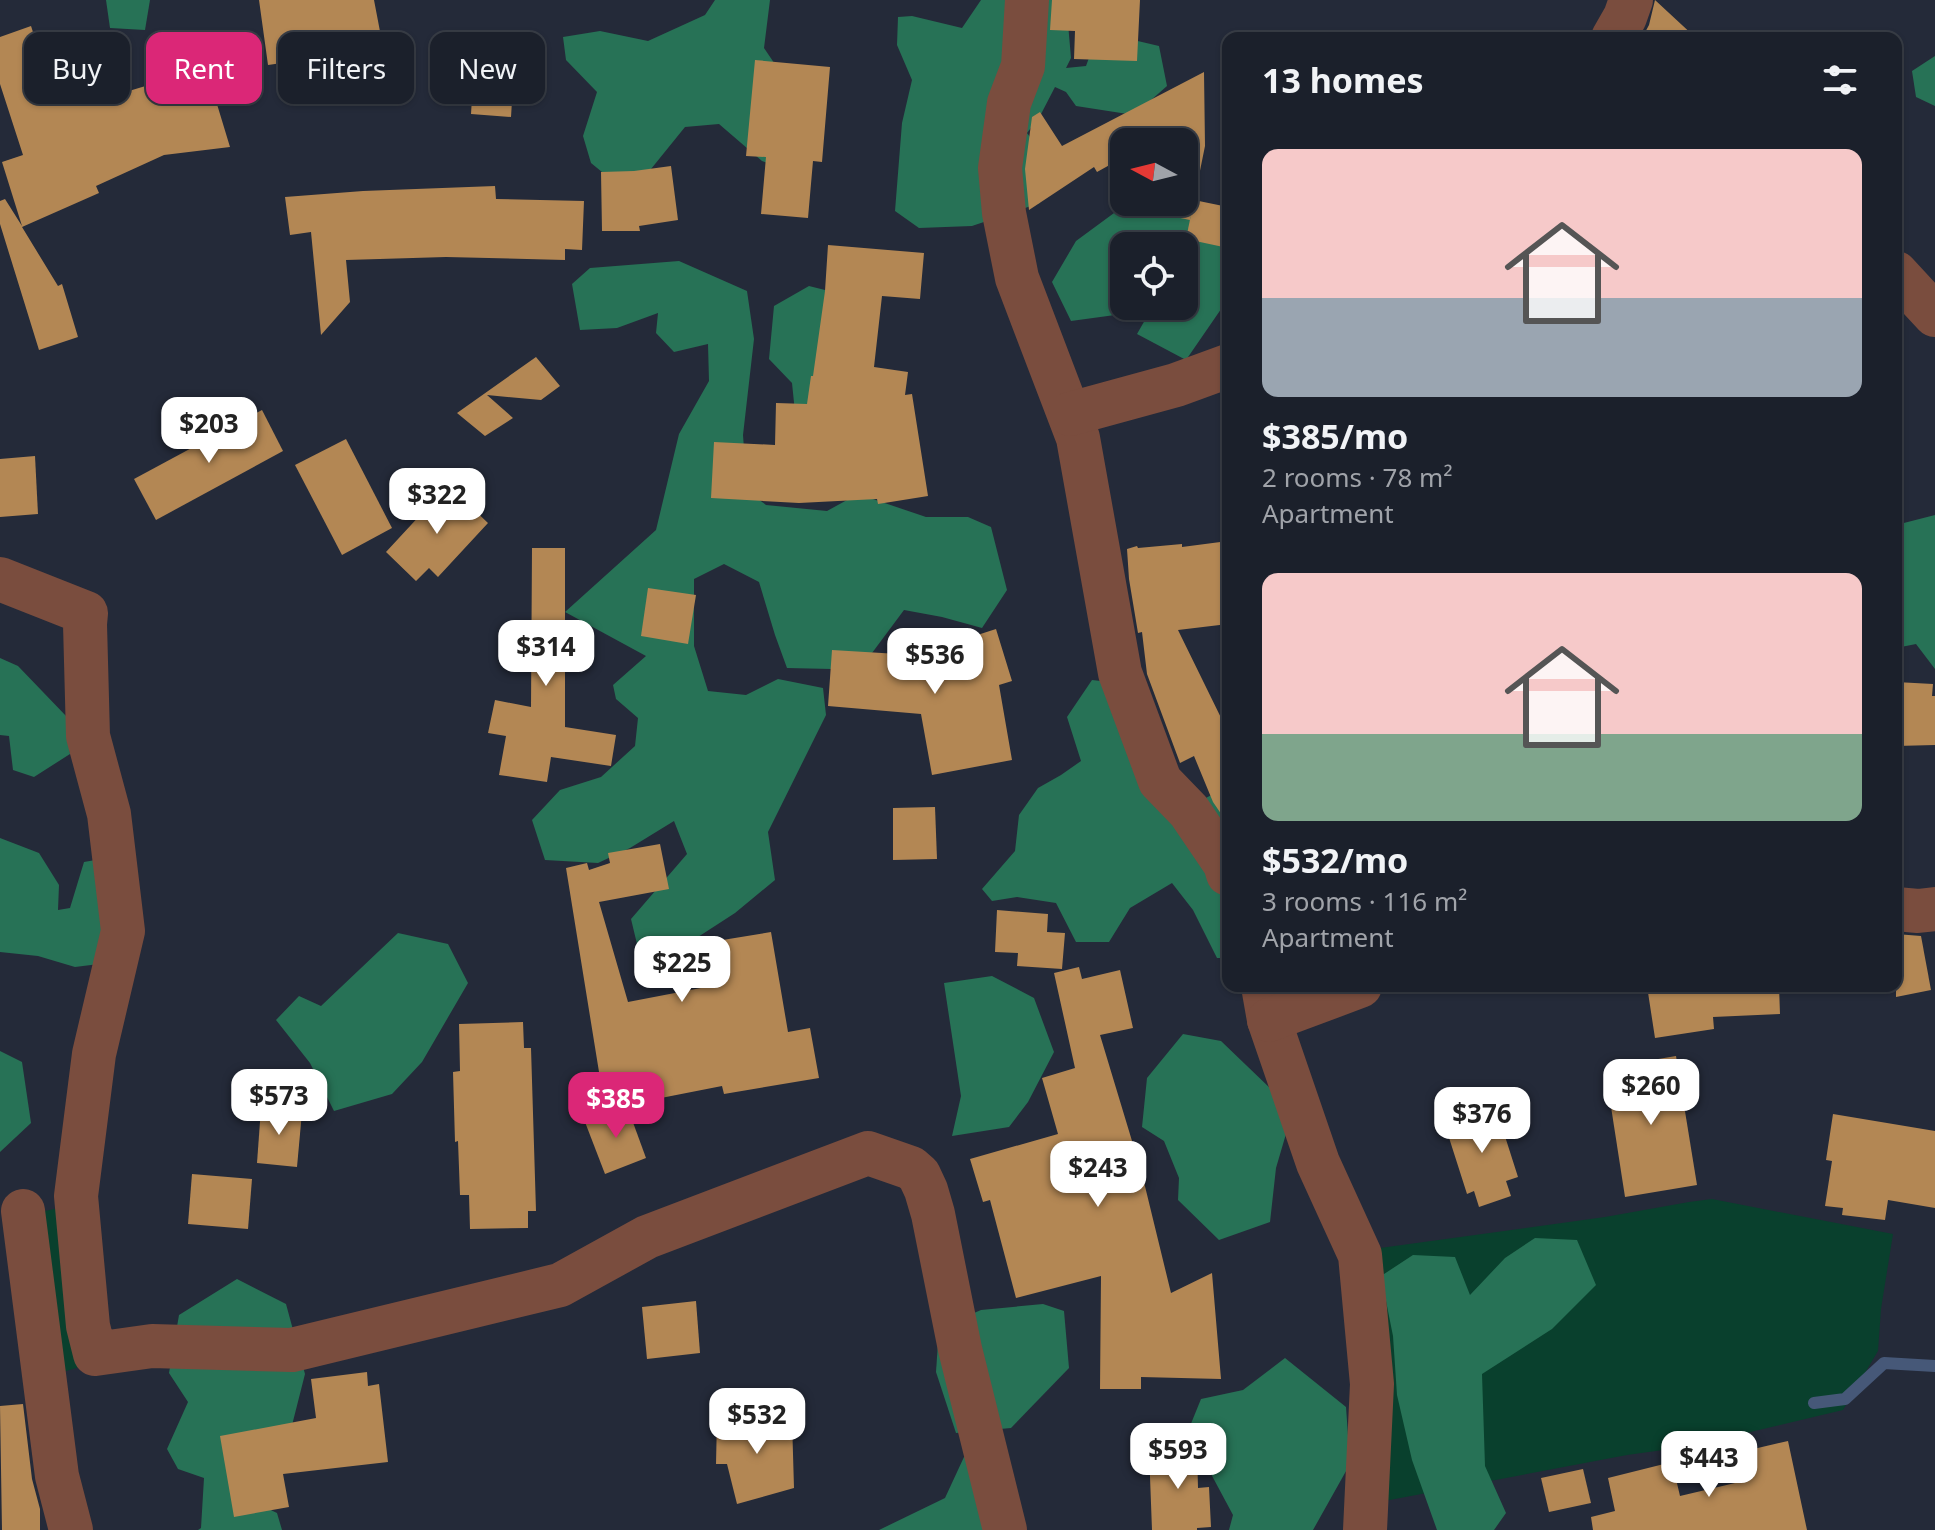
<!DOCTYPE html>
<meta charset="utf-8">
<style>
body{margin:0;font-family:"Noto Sans",sans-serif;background:#242833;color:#f1f3f6;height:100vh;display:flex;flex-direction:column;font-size:30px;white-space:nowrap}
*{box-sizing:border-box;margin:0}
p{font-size:26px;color:#a0a3a9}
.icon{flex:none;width:44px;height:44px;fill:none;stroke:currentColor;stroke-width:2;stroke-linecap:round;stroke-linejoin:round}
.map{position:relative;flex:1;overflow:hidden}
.side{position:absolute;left:1222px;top:32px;width:680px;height:960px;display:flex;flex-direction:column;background:#1b202b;border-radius:16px;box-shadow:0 2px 6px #0004,0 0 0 2px #393e47}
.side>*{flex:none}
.top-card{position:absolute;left:24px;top:32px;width:760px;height:72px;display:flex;gap:16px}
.needle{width:52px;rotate:277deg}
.tools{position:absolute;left:1110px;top:128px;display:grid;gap:16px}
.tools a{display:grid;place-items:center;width:88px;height:88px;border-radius:16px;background:#1b202b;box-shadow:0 2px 6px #0004,0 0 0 2px #393e47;font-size:40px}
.price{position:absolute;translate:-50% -68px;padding:0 18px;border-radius:16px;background:#fff;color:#222;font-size:26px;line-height:52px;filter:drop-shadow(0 2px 4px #0008)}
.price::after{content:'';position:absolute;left:50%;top:48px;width:24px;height:18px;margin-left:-12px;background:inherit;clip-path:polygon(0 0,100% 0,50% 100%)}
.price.on{background:#db2777;color:#fff}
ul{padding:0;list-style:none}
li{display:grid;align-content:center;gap:16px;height:424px;padding:0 40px}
li span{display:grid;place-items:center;height:248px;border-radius:16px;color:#555}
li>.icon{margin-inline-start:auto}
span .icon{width:144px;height:144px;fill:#fffc;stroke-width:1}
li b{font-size:34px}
h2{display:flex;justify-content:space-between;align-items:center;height:96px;padding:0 40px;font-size:34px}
.tag{padding:0 28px;border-radius:16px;background:#1b202b;box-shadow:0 2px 6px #0004,0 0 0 2px #393e47;font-size:28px;line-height:72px}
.tag.on{background:#db2777;color:#fff}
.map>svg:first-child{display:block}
.green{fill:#09402d}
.forest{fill:#277256}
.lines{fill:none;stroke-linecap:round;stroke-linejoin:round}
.stream{stroke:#465878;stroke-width:12}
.building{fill:#b38754}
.minor{stroke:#7a4d3e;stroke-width:44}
</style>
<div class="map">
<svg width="1935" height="1530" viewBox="0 0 1935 1530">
<rect width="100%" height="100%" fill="#242a39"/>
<g class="green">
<path d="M1712,1199L1893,1234L1881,1309L1878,1351L1843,1410L1725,1438L1706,1444L1627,1455L1379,1502L1380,1248L1605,1217L1689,1202Z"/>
<path d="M67,1206L96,1362L53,1375L36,1213Z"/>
</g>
<g class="forest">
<path d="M106,0H150L145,30L110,28Z"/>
<path d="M715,0H770L764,48L787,82L781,168L762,161L719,124L685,127L651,169L613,181L591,163L583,136L597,92L566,60L563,37L600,31L648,41L705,15Z"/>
<path d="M981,0H1066L1071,58L1066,68L1086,66L1094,44L1108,34L1159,46L1167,86L1134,115L1076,106L1066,92L1055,87L1040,116L1027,133L1045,157L1040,203L972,226L919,228L895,211L902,123L912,80L897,45L898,17L912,16L962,28Z"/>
<path d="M1935,56V106L1916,97L1912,71Z"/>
<path d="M1129,202H1184L1198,219L1228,228V299L1186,360L1137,334L1153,306H1184V246H1124V297L1115,315L1071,321L1052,282L1076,241Z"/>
<path d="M679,261L747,291L754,339L743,435L747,490L766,505L827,511L858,494L926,517H968L991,527L1007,590L982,628L942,617L904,610L872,653L832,669L787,668L775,635L759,582L724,564L694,579V646L708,691L746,695L778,679L823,688L826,715L768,832L775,880L735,913L681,948L637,944L631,919L687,854L674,821L630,848L598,863L545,860L532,820L560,790L601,777L635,746L638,718L616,699L613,685L646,656L565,612L656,530L679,434L709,381L708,344L674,352L656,333L658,313L617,328L580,330L572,284L590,268Z"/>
<path d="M809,286L865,300L870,324L796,422L792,383L769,359L774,306Z"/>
<path d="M1935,515V669L1916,644L1896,648V525Z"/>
<path d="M0,658L18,666L67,717L70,754L34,777L13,770L9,736L0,735Z"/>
<path d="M1092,680L1118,683L1193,805L1228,786V826L1217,830L1228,836V958H1217L1193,910L1172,883L1130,908L1109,942H1076L1056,903L1017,897L992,901L982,889L1015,851L1019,815L1038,788L1061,775L1081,761L1067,717Z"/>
<path d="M0,838L39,853L59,885L58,910L70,908L84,862L101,859L107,963L75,967L38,956L0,952Z"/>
<path d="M398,933L448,944L468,983L422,1062L392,1094L334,1111L310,1063L276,1020L299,996L321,1006Z"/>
<path d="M992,976L1034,998L1054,1052L1028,1102L1009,1127L952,1136L961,1096L944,983Z"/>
<path d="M1183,1034L1221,1041L1293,1110L1276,1168L1270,1222L1219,1240L1178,1200L1179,1178L1164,1141L1142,1127L1147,1078Z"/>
<path d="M0,1051L22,1062L31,1123L0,1152Z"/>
<path d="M1535,1238L1577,1240L1596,1285L1552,1329L1482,1374L1485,1466L1506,1513L1494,1530H1437L1412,1460L1397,1395L1393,1336L1381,1276L1413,1255L1455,1257L1470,1295L1505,1258Z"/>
<path d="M237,1279L286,1304L305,1374L288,1441L235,1493L277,1513L282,1530H198L201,1528L204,1478L178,1469L167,1449L188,1402L169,1373L179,1315Z"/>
<path d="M1043,1304L1064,1311L1069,1368L1011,1428L956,1433L936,1372L939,1328L981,1310Z"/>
<path d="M1285,1358L1346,1407L1350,1464L1313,1530H1229L1233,1515L1188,1431L1201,1399L1243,1390Z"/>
<path d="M976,1455L985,1530H879L945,1498L964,1457Z"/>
</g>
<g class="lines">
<path class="stream" d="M1814,1403L1845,1399L1884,1363L1935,1366"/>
</g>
<g class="building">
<path d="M259,0H374L387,68L328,80L324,57L268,65Z"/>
<path d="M1052,0H1140L1137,61L1074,59L1075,31L1050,30Z"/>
<path d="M1655,0L1696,38H1642L1649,25Z"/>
<path d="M31,26L44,65L102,51L112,96L206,68L230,147L164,155L96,186L99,193L22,227L58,286L62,284L78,337L39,350L0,224V201L5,199L22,226L2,162L23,155L0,84V37Z"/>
<path d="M755,60L830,67L822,162L813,161L808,218L761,214L766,157L746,156Z"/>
<path d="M1204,72L1205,146L1190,220L1146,211L1147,202H1184V142H1160L1161,137L1151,142H1124V157L1097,172L1094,167L1029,210L1025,169L1032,117L1040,112L1062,146Z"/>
<path d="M473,81L513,85L511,117L471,114Z"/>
<path d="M671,166L678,220L639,226L640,231H602L601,172L634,171Z"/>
<path d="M495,186L496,199L584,201L582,250L565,249V260L446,257L346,260L350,302L321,335L311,232L290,235L285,197L363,191Z"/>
<path d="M1194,200L1228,207V248L1186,239Z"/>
<path d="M828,245L924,253L920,299L882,296L874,367L908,372L905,395L912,394L928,496L878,504L877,499L799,503L711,498L714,442L775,445L776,403L807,404L811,376H813L825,291Z"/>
<path d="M536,357L560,386L541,400L487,395L513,418L485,436L457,413Z"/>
<path d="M262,410L283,451L156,520L134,479Z"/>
<path d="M346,439L392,528L342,555L295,465Z"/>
<path d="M35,456L38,514L0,517V459Z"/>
<path d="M448,485L488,523L438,577L429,568L416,581L386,552Z"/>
<path d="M1228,541V624L1178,630L1228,732V824L1213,802L1194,756L1180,763L1147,674L1142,632L1138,633L1129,579L1127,549L1137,546L1138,548L1182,544V547Z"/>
<path d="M532,548H565V727L616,735L611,766L551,757L547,782L499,775L506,736L488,733L495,700L531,707Z"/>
<path d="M648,588L696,595L688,644L641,636Z"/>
<path d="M996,629L1012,681L999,685L1012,760L932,775L921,714L828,706L832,650L915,655Z"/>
<path d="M1896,682L1933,684L1932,696H1935V745L1896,746Z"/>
<path d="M935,807L937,859L893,860V808Z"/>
<path d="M660,844L669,889L599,902L628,1002L706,987L698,944L771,932L788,1032L810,1028L819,1078L724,1094L722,1086L605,1109L566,868L587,863L589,870L610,863L608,853Z"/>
<path d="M997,910L1048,914L1047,932L1065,933L1062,969L1017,966L1018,953L995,952Z"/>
<path d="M1896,934L1921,936L1931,990L1896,997Z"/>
<path d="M1079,967L1082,979L1120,970L1133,1028L1100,1035L1142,1174L1171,1293L1212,1273L1221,1379L1141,1377V1389H1100L1101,1276L1016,1298L990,1200L983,1202L970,1159L1058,1134L1042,1078L1075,1068L1054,973Z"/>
<path d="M1647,986H1779L1780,1014L1713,1017L1714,1029L1655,1038Z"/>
<path d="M523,1022L524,1048H531L536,1211H528V1228L470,1229L469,1195H460L458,1141L455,1142L453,1072L460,1071L459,1024Z"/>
<path d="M1676,1056L1697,1185L1625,1197L1605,1068Z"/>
<path d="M1495,1105L1518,1177L1506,1181L1511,1196L1479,1207L1474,1191L1467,1194L1444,1122Z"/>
<path d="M627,1106L646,1158L605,1174L585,1122Z"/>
<path d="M261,1108L302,1112L297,1167L257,1163Z"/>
<path d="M1833,1114L1935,1131V1208L1888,1200L1885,1220L1842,1215L1843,1208L1825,1206L1832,1161L1826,1160Z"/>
<path d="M192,1174L252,1179L248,1229L188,1224Z"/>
<path d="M696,1301L700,1353L647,1359L642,1307Z"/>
<path d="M367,1372L368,1386L379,1384L388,1462L283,1474L289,1507L234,1517L220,1436L316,1418L311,1379Z"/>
<path d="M23,1404L32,1479L40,1509V1530H2L0,1406Z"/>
<path d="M717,1419L792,1420L794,1488L737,1504L727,1464H716Z"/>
<path d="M1788,1441L1807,1530H1593L1591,1517L1615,1511L1608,1478L1672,1462L1680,1496L1752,1479L1745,1451Z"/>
<path d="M1197,1448L1198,1488L1209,1487L1211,1527L1197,1528V1530H1152L1149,1450Z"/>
<path d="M1583,1469L1591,1503L1549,1512L1541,1478Z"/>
</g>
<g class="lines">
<g class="minor">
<path d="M1027,0L1023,66L1009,103L1000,168L1004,213L1017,278L1078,438L1120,673L1160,781L1189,811L1225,864L1228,874"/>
<path d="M1613,38L1625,17L1631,0"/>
<path d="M1896,273L1935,315"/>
<path d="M1070,414L1176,385L1228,366"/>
<path d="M0,579L86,613L85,624L88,736L109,814L123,931L94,1054L76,1196L88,1326L95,1354L152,1346L292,1350L560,1285L647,1237L868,1153L911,1168L919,1175L926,1190L933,1214L960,1349L1005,1530"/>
<path d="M1896,909L1918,911L1935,909"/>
<path d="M1263,986L1269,1020L1318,1163L1360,1255L1372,1384L1365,1530"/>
<path d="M1269,1020L1360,986"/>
<path d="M23,1211L57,1476L71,1530"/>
</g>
</g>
</svg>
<div class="tools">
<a><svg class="needle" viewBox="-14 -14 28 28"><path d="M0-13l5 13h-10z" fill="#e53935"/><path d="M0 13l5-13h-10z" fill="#a0a3a9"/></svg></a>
<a><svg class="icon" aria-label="locate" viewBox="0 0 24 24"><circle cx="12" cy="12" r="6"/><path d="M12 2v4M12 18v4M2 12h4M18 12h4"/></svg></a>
</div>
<b class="price" style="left:209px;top:465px">$203</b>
<b class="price" style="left:437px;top:536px">$322</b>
<b class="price" style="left:546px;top:688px">$314</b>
<b class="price" style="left:935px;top:696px">$536</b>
<b class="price" style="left:682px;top:1004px">$225</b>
<b class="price" style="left:1651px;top:1127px">$260</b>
<b class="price" style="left:279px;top:1137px">$573</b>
<b class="price on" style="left:616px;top:1140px">$385</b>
<b class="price" style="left:1482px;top:1155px">$376</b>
<b class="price" style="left:1098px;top:1209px">$243</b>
<b class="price" style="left:757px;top:1456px">$532</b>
<b class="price" style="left:1178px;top:1491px">$593</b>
<b class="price" style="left:1709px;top:1499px">$443</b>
<div class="top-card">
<a class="tag">Buy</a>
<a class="tag on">Rent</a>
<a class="tag">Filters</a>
<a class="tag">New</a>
</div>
<section class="side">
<h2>13 homes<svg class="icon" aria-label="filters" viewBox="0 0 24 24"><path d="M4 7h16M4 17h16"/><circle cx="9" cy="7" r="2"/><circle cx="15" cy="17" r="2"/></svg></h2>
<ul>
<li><span style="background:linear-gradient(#f6c9c9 60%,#9aa5b1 0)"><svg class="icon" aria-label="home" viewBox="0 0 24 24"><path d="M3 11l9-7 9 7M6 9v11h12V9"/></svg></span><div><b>$385/mo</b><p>2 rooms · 78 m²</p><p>Apartment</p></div></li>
<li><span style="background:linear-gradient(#f6c9c9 65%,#7fa58c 0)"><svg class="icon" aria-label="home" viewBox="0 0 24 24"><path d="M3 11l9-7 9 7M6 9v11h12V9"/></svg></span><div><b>$532/mo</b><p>3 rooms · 116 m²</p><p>Apartment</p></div></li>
</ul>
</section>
</div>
